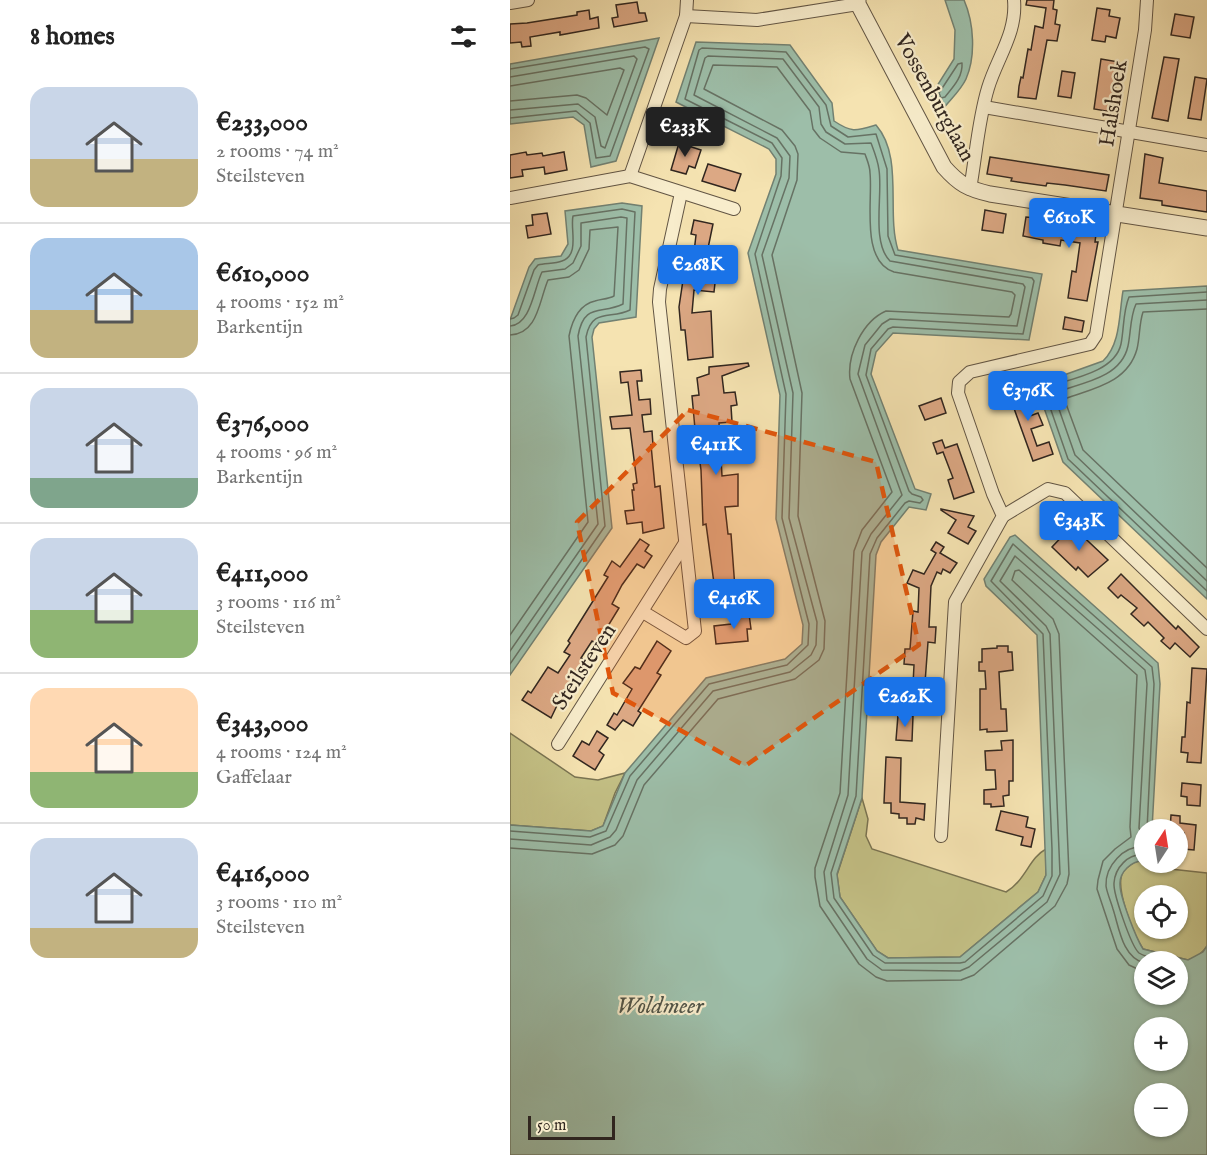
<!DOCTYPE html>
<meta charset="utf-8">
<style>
body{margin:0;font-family:"IM FELL English",serif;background:#f2f2f2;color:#222;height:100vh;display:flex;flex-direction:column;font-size:22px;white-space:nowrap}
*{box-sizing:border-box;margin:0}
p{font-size:20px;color:#767676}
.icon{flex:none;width:33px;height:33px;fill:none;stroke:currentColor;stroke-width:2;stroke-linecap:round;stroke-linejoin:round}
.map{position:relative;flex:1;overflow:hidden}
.details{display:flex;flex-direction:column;background:#fff;width:510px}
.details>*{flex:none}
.needle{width:39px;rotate:12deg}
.controls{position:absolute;left:624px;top:819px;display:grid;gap:12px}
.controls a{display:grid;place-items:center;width:54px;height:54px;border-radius:50%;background:#fff;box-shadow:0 2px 4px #0004;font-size:30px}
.scale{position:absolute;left:18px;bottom:15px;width:87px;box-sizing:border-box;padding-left:6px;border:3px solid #31261f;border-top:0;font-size:16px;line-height:21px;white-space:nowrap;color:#31261f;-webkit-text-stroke:4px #f8edcc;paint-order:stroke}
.price{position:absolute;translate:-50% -51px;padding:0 14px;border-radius:6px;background:#1a73e8;color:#fff;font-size:20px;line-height:39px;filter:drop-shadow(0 2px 3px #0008)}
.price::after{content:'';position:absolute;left:50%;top:36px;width:18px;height:14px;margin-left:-9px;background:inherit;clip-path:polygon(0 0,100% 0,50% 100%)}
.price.on{background:#222;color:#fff}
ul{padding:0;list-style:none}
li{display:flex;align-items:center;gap:18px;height:150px;padding:0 30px}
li+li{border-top:2px solid #e0e0e0}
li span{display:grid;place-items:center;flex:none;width:168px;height:120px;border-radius:18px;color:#555}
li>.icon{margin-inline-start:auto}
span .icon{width:72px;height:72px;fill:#fffc;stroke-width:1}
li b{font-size:26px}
h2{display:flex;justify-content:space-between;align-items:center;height:72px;padding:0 30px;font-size:26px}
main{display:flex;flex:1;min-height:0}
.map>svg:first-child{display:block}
.green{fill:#c4c186;stroke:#7a7452;stroke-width:1.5;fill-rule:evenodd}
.water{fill:#9dbea9;stroke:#728172;stroke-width:1.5;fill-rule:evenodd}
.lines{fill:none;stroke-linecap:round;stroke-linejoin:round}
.shore{stroke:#677264;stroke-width:1.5}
.building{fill:#dca884;stroke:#31261f;stroke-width:1.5}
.minor-casing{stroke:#625544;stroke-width:14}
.tertiary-casing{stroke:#625544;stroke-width:17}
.minor{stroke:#f8edcc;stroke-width:12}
.tertiary{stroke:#f8edcc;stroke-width:15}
.marked{fill:#df560d;fill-opacity:0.2;stroke:#df560d;stroke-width:4.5;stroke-dasharray:12 8;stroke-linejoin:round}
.labels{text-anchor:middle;stroke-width:4.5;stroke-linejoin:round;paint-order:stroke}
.street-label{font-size:22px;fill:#31261f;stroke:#f8edcc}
.water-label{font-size:24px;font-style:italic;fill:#515448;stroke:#f8edcc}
</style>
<main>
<section class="details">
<h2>8 homes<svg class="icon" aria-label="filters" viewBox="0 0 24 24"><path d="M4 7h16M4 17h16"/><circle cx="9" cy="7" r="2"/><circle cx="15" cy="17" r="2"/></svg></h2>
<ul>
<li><span style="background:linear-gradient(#c9d6e8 60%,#c2b280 0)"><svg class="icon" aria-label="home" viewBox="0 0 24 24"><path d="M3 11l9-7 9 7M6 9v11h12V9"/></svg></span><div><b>€233,000</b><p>2 rooms · 74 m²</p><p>Steilsteven</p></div></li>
<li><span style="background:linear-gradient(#a9c7e8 60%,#c2b280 0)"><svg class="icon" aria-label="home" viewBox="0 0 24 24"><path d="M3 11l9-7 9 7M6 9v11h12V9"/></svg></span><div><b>€610,000</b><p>4 rooms · 152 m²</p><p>Barkentijn</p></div></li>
<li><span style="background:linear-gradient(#c9d6e8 75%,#7fa58c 0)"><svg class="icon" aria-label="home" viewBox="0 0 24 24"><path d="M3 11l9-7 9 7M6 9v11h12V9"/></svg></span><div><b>€376,000</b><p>4 rooms · 96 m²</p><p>Barkentijn</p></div></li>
<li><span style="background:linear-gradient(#c9d6e8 60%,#8fb573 0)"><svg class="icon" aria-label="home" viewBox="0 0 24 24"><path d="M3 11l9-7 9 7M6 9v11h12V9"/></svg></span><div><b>€411,000</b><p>3 rooms · 116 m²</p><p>Steilsteven</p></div></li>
<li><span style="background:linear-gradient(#ffd9b3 70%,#8fb573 0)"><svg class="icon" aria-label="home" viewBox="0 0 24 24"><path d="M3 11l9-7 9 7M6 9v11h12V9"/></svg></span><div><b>€343,000</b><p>4 rooms · 124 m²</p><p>Gaffelaar</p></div></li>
<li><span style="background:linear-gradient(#c9d6e8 75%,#c2b280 0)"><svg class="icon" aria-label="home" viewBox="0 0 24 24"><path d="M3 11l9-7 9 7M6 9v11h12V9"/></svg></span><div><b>€416,000</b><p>3 rooms · 110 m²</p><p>Steilsteven</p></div></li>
</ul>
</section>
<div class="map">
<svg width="697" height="1155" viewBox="0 0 697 1155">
<rect width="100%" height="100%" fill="#f5e3b1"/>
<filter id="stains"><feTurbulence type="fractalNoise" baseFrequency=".00333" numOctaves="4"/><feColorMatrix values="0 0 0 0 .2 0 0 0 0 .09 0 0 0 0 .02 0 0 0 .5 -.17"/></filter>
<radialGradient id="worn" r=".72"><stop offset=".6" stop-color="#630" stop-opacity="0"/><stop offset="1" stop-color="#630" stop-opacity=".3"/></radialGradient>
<g class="green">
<path d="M0,733L65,777L88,780L115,773L105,793L93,826L81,831L0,825Z"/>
<path d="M352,798L358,819L356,836L362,849L496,892C516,880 519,858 536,849V875L528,892L450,957L378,958L367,951L330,897L327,875Z"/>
<path d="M628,860L641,863L642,867L697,873V946C692,954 687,957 678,960L633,949C624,935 604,887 613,872C616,867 623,863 628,860ZM634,896H668V928H634Z"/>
</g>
<g class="water">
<path d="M435,0H454C464,23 466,56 456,79C451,90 440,100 433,109L420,97L444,59L445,30Z"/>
<path d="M149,38L106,161L81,167L74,125L63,117L0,124V64Z"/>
<path d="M186,42L280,45L322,103L324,121C342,133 346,131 366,125C394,157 376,212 388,250L532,274L519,340L383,333L366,352L361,374L405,489L421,494L416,510L399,507L371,542L366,555L352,798L327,874L330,897L367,951L378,958L450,957L528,892L536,875L527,635L476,586L474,579L500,537L505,535L648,663L650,684L642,829L634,830V861C622,860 609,872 610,885C610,897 626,938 633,949L678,960L693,952L697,946V1155H0V825L81,831L93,826L115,773L196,678L275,659L292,644L293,625L266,519L270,395L238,253L266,174V159L259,149L166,102ZM634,962H668V994H634ZM634,1028H668V1060H634ZM634,1094H668V1126H634Z"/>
<path d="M112,203L132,206L126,317L89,323L84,329L82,337L102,528L0,675V320L19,267L25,259L51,256L58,244L55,211Z"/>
<path d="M697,286V599L553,462L526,385L593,361C611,344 609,313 613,291Z"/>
</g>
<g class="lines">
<g class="shore">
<path d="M452,63C453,77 443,87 435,97L431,98L429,93L448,64Z"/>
<path d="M0,69L135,47L139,49L100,156L86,158L80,123L66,111L0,118"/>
<path d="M0,77L124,56L127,59L95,148L91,146L85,117L68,104L0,110"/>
<path d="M0,86L110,68L114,70L97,115L76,98L67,95L0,101"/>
<path d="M697,292L619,297C613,311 614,329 611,344C605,372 561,379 536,387L534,390L558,459L697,591"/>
<path d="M697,300L626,304C620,317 621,332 618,346C611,378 572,383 546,392L544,395L565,455L697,581"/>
<path d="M697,309L633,312C629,324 630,337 627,349C618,382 585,388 557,398L555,401L573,450L697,568"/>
<path d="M0,319L4,318L8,315L24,270L28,265C35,263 45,264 52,261C70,255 60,229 63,216L112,209L125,212L120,310C101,320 82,307 76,337L95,526L0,664"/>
<path d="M0,326C21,325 24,288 32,272L55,269L63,263L71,246V223L111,217L117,218L113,304C91,315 74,302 68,336L88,524L0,651"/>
<path d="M0,335C28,334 29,301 38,280L59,277L69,270L79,249L80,230L108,227L104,296C98,299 92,299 85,301C68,305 62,321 59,336L78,522L0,635"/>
<path d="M0,831L80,837L96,831L120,776L199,684L277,665L298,645L299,624L272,518L276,394L245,254L271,176L272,158L262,143L175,99L189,50L192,48L276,52L316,105L321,126L338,137L366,134L377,169L378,236L385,255L522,278L524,281L513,334L383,327L378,329L361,349L356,375L399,491L402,494L411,497L413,500L410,503L399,501L395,503L367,538L360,554L346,796L321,873L324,898L363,955L375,963H450L455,962L533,896L542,876V849L533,634L481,581L503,544L642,667L644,684L637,830"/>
<path d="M0,839L81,845L100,837L106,830L127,780L203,691L280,672L301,655L306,645L307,622L279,518L283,393L252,255L279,178L280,156L267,138L184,95L195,58L198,56L273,59L309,107L311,124L316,132L335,144L361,143C364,151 368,161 369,170C373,195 361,242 380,261L513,284L515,287L507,326L380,319L372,324L355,345L348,374L392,495L361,534L352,552L338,795L314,872L317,900L357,959L372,970L450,971L459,967L537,902L550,874L540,634L536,626L490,581L505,556L635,670L637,684L629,828L634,840"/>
<path d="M634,847C614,845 595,866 596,886C597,893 601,902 603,909C609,927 612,957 634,963"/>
<path d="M0,848L82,854L105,845L113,836L134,785L208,699L285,679L309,660L314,649L315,621L288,516L292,393L262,255L287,180L288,154L285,146L272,130L194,89L203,65L267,67L300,111L303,129L310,138L331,152L355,154C357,160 360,166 360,173C363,200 350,261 384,272L502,292L505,295L501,314L499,317L376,311C353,321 337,354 340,379L382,492L352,530L344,551L330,793L305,868V877L310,906L349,964L366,977L377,981L451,980L464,975L545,906L557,884L559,874L549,634L543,619L502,580L505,571L509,570L627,675L620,827L621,837L605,849L593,861L588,880L587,889L607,949L619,965L634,972"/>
<path d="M634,855C618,853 605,868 604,883C603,893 621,946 629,953C636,958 652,959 660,962"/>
</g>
</g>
<g class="building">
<path d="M517,0H544L543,9L547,10L545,24L550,25L547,41L537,40L526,99L508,97L509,86L511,77L513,78L518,49L521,50L525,26L533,28L536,8L516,5Z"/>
<path d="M127,2L129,13H135L137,21L104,27L102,18L108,17L106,5Z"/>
<path d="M587,8L600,10L599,16L610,18L606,38L596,36L595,42L582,40Z"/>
<path d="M79,10L80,19L88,17L89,28L50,35V32L20,37L21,46L12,47L11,42L0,43V24L17,23L67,15V12Z"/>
<path d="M665,14L684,17L680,38L661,35Z"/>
<path d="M654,57L669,59L658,121L642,118Z"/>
<path d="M591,59L609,62L602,112L584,109Z"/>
<path d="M552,71L565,73L561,98L548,96Z"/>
<path d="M685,77L697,79L691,120L678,118Z"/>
<path d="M169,143L191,150L185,168L179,166L176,174L161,170Z"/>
<path d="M16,152L17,155L32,153L33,156L54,152L57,170L35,174L34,167L12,170L13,176L0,178V155Z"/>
<path d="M635,154L653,158L649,183L697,191V212L652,205V201L630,198Z"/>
<path d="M480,157L599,175L596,191L555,185L537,183L536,186L501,181L502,178L477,174Z"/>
<path d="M198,164L231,174L225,191L192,181Z"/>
<path d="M475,210L496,214L493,233L472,230Z"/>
<path d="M37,213L41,234L18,238L16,226L23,225L22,215Z"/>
<path d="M527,216L538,218L537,223L569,228L570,223L587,226L585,242H588L577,301L558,298L562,271L566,272L570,243L551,240L550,246L533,243V240L513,236L516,217L527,218Z"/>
<path d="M184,220L203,224L197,253H206L205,263L197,262L195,282L205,283L204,292L184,290L182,313L201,311L203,357L178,360L175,330H171L169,307L176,260L183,261L186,235L181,234Z"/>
<path d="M555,317L574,321L572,332L553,329Z"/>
<path d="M238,363L239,366L212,376L214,393L225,392L227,405L221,406L222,422L209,423L212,476L228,474V506L215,507L218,534H221L226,602L201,605L200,592L205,591L196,524L193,525L191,470L187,441H183L182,429H185L182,396L189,395L187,378L199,374V367Z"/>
<path d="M131,370L132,381H127L129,400L140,399L141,414L132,415L134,432L142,431L143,445H141L145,487L150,486L154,528L133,533L132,522L117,524L115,511L124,510L122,490H124L123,484L127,483L120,428L102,429L100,417L122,415L118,382L111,383L110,372Z"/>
<path d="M518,384L522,395L511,400L517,417L528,413L533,425L521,429L527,446L539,442L543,454L523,461L497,389Z"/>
<path d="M431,398L436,413L415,420L409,406Z"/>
<path d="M432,440L435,448L447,444L464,492L444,499L438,480L443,478L433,452L427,454L423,443Z"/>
<path d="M431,509L464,516L458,527L466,531L458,544L438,533L446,520L431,510Z"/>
<path d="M562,526L598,560L578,577L568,567L566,570L542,547Z"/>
<path d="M130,539L139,545L135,551L142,556L134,568L127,564L112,585L102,604L109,608L87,644L82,641L71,658L77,661L70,672L68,671L51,697L41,718L12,700L18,691L21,693L38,667L48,673L60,655L54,652L60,643L58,641L98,577L94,575L102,561L110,567Z"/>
<path d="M426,542L434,547L430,553L447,563L440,573L433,569L431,574L427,572L421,586L419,627H426L425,643L418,642L415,683H421L420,706L402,705L404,665L394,664L395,649H400L403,611L408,612L409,588L397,583L403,570L414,574L426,553L421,550Z"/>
<path d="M611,574L666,629L668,626L689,647L680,657L665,643L660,649L651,641L654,638L638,622L634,626L621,614L627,608L611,595L608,598L598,588Z"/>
<path d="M239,614L241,629H237L238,641L206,644L204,626L221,624L220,616Z"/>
<path d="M147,641L161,651L147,673L151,675L128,711L131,713L123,726L113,720L105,730L97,725L104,713L107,715L122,689L113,683L125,667L130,669Z"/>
<path d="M487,646H498V652H502L503,670L489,672L491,709H496L497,731L477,732V729L470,730V689H476L475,671H469V662H472V649L487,648Z"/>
<path d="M682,668L697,669L691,763L677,762L678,753L671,752L672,737H675L677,702L680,703Z"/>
<path d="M388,715L403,716L402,741L386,740Z"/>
<path d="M87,731L98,738L89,751L94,755L85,770L63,756L72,741L79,745Z"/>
<path d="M503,740V781H499V795L493,796L494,806L481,807V804H474V790L486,789L485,770H476L475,751L492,750L491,741Z"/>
<path d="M376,757L391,758L390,802L415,804L414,820L406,818L405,824H397V818H389V814L381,813V803H374Z"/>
<path d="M672,783L691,785L690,806L677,805V797L671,796Z"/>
<path d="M491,811L518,817L516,827L525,829L521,847L511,845L513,837L486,830Z"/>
<path d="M661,815L670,816V823L686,825L684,850L673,849L674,833H668V830H660Z"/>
</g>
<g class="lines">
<defs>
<g id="minor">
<path d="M0,3L18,0"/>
<path d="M176,16L247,20L348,4"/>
<path d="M474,107L697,145"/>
<path d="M120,176L176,16L177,0"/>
<path d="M460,189C466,156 468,121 478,88C487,58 507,33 504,0"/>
<path d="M0,198L120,176L224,209"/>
<path d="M493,516L538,489L555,493L697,629"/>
<path d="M133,612L176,638L185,631L149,302L150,289L171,193"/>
<path d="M48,744L175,543"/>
<path d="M431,836L445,602L493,516L483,494L448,393L449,382L460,372L580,344L586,335L635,30L637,0"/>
</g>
<path id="tertiary" d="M348,0V4L434,167C449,184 458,189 480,194L697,228"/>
</defs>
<use href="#minor" class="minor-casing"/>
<use href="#tertiary" class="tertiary-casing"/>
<use href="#minor" class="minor"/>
<use href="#tertiary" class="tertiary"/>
</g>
<path class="marked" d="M178,410L366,462L409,645L235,766L103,693L67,522Z"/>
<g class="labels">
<g class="street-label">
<text transform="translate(426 97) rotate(61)" y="8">Vossenburglaan</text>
<text transform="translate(602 103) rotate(-81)" y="8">Halshoek</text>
<text transform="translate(73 666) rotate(-57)" y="8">Steilsteven</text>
</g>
<g class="water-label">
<text x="150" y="1013">Woldmeer</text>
</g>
</g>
<rect width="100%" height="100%" filter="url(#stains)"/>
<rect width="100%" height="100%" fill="url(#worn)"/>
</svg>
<div class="controls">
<a><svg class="needle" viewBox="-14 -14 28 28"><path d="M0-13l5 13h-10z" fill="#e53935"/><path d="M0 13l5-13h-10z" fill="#767676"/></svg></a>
<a><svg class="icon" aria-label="locate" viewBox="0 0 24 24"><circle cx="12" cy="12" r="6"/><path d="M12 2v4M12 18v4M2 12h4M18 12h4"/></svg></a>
<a><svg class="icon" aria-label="layers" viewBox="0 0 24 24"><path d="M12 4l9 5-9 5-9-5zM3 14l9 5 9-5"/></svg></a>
<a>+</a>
<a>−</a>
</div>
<div class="scale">50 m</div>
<b class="price on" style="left:175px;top:158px">€233K</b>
<b class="price" style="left:559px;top:249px">€610K</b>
<b class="price" style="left:188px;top:296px">€268K</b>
<b class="price" style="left:518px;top:422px">€376K</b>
<b class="price" style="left:206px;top:476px">€411K</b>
<b class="price" style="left:569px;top:552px">€343K</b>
<b class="price" style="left:224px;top:630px">€416K</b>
<b class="price" style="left:395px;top:728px">€262K</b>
</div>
</main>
